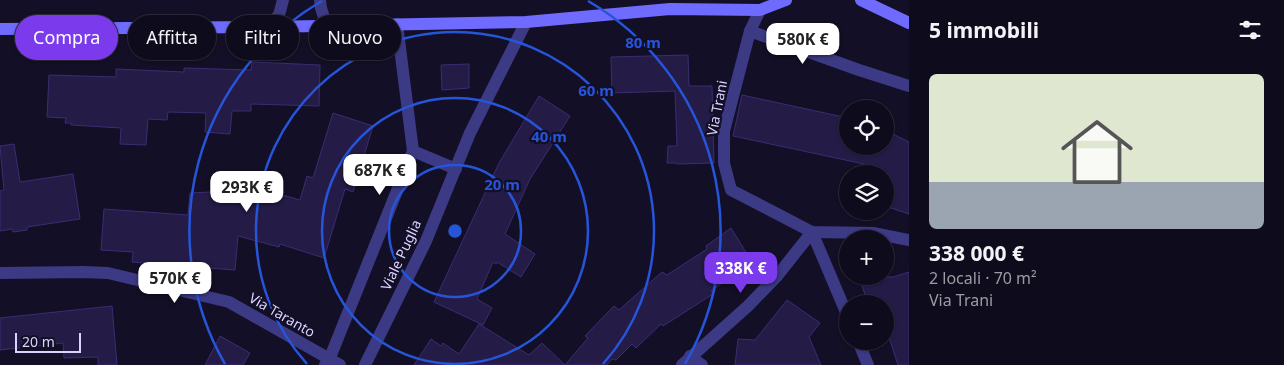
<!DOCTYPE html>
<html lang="it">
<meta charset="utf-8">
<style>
body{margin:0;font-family:"Noto Sans",sans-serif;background:#171425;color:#f1f3f6;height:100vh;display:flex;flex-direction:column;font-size:19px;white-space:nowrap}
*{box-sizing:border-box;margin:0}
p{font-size:16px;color:#9b9ba3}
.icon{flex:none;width:28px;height:28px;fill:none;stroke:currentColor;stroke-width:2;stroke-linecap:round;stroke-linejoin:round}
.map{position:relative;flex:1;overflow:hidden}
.details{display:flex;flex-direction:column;background:#0e0b1c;width:375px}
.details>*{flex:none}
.hud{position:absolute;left:15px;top:15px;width:475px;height:45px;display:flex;gap:10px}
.buttons{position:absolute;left:839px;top:100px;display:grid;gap:10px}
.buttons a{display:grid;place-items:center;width:55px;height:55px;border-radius:50%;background:#0e0b1c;box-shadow:0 1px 4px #0004,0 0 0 1px #2e2b3b;font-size:25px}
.scale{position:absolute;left:15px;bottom:12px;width:66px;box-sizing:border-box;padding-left:5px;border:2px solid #d9d4ff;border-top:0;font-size:14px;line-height:18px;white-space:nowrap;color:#d9d4ff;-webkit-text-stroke:4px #130f26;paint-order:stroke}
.price{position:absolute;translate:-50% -42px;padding:0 11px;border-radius:10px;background:#fff;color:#222;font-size:16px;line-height:32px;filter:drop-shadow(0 1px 2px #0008)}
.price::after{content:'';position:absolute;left:50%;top:30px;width:15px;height:11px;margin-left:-8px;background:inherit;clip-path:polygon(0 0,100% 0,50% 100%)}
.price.active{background:#7c3aed;color:#fff}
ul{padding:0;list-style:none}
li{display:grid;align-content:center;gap:10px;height:265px;padding:0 20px}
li+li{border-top:1px solid #2e2b3b}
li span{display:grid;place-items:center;height:155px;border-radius:8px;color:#555}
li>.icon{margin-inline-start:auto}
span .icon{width:90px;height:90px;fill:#fffc;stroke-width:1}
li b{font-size:21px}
h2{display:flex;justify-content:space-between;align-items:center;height:60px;padding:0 20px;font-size:21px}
.chip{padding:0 18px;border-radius:22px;background:#0e0b1c;box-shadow:0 1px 4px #0004,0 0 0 1px #2e2b3b;font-size:18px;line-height:45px}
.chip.active{background:#7c3aed;color:#fff}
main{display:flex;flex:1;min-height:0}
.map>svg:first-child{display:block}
.building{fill:#241b47;stroke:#3b2d73}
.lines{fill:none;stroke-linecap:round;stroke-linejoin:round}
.street{stroke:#3d3a85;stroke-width:12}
.secondary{stroke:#6f6bff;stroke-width:12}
.ring{fill:none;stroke:#2655da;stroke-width:2.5}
.labels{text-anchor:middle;stroke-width:4.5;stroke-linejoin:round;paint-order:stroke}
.street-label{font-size:14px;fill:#d9d4ff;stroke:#130f26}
.centre{fill:#2655da;stroke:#130f26;stroke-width:2.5}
.ring-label{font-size:15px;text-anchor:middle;font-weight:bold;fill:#2655da;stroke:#130f26;stroke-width:4.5;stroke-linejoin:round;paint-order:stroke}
</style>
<main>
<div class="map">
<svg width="909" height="365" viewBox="0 0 909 365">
<rect width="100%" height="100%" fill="#130f26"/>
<g class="building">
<path d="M688,55L689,86H712L714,163L677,164V163H667L668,146H677L675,91L612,93L611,57Z"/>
<path d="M252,62L320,65L319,106L251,104V111H232L230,134L205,132L206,113L168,112L167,120L148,119L146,145L120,144L121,128L71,125V123H65L66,118L47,117L49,75L116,77V69L184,72V68L251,70Z"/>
<path d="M469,64V88L442,90L441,65Z"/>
<path d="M742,95L848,118V146H885V130L909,142V214L885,206V174H860L864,164L733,136Z"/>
<path d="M539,96L570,116L530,179L505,234L535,254L521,277L497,262L496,264L493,262L477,299L492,308L483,325L434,302L499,163Z"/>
<path d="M333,113L373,126L353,192L345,189L324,258L280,244L279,247L238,236L235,270L132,262L133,252L101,250L104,209L188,215L190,193L229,191L230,180L300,200L307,176L313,178Z"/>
<path d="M14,144L20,182L73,174L80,219L27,227V230L13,232L12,229L0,231V191L4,190L0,146Z"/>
<path d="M731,228L752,262L711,291L713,294L663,326L661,324L636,348L632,344L616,360L612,359L607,365H565L588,338L585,336L614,306L619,310L662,272L667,275L707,249L706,246Z"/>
<path d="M909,272V365H898L885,325V304H868L859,276L893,277Z"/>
<path d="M787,300L820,323L809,337L821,365H735L738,339L755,340Z"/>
<path d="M112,306L117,365H98V357L64,358L63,343L0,350V318Z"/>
<path d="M479,324L529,355L542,343L565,365H414L431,339L441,346L443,343L459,354Z"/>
<path d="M220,336L250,353L243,365H205Z"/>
</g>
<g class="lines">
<g class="street">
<path d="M320,0L321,8L326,24"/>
<path d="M760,10L750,31L859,70L909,86"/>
<path d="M267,27L279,15L283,0"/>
<path d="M750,31L724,131V163L731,190L812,232L873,233L909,240"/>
<path d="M413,151L456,169"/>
<path d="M0,273L83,272L108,273L229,302L340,365"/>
<path d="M858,341L868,365"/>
<path d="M690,356L702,365"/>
<path d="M325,365L329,360L413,151L397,24"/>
<path d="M365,365L426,241L470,133L526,22"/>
<path d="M682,365L748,306L777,276L812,232L848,317"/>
</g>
<g class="secondary">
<path d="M861,0L909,23"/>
<path d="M0,29L267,27L526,22L670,9L760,10L786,0"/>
</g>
</g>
<g class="ring">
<circle cx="455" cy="231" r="66"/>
<circle cx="455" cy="231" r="133"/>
<path d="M307 364A199 199 0 1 1 603 364"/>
<path d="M225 364A266 266 0 0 1 322 1M588 1A266 266 0 0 1 685 364"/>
</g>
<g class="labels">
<g class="street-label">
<text transform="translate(717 108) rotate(-79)" y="5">Via Trani</text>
<text transform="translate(401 255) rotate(-65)" y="5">Viale Puglia</text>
<text transform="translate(282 315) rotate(30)" y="5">Via Taranto</text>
</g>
</g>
<circle cx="455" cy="231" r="8" class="centre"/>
<g class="ring-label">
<text x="643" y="48">80 m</text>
<text x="596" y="96">60 m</text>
<text x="549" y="142">40 m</text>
<text x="502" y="190">20 m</text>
</g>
</svg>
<div class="buttons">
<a><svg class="icon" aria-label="locate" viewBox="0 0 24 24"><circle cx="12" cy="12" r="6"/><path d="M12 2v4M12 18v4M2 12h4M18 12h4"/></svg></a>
<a><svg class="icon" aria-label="layers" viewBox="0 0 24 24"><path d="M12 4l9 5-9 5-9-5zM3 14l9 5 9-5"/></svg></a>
<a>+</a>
<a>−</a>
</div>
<div class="scale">20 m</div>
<b class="price" style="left:803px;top:65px">580K €</b>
<b class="price" style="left:380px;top:196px">687K €</b>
<b class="price" style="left:247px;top:213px">293K €</b>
<b class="price active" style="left:741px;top:294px">338K €</b>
<b class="price" style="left:175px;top:304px">570K €</b>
<div class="hud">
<a class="chip active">Compra</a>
<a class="chip">Affitta</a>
<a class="chip">Filtri</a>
<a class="chip">Nuovo</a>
</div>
</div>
<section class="details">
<h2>5 immobili<svg class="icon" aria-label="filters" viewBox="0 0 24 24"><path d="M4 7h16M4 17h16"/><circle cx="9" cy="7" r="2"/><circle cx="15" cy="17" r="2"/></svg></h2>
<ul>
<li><span style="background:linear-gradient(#dfe7d0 70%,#9aa5b1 0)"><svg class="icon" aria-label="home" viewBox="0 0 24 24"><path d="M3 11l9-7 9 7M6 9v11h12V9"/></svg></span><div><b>338 000 €</b><p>2 locali · 70 m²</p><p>Via Trani</p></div></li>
</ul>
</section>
</main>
